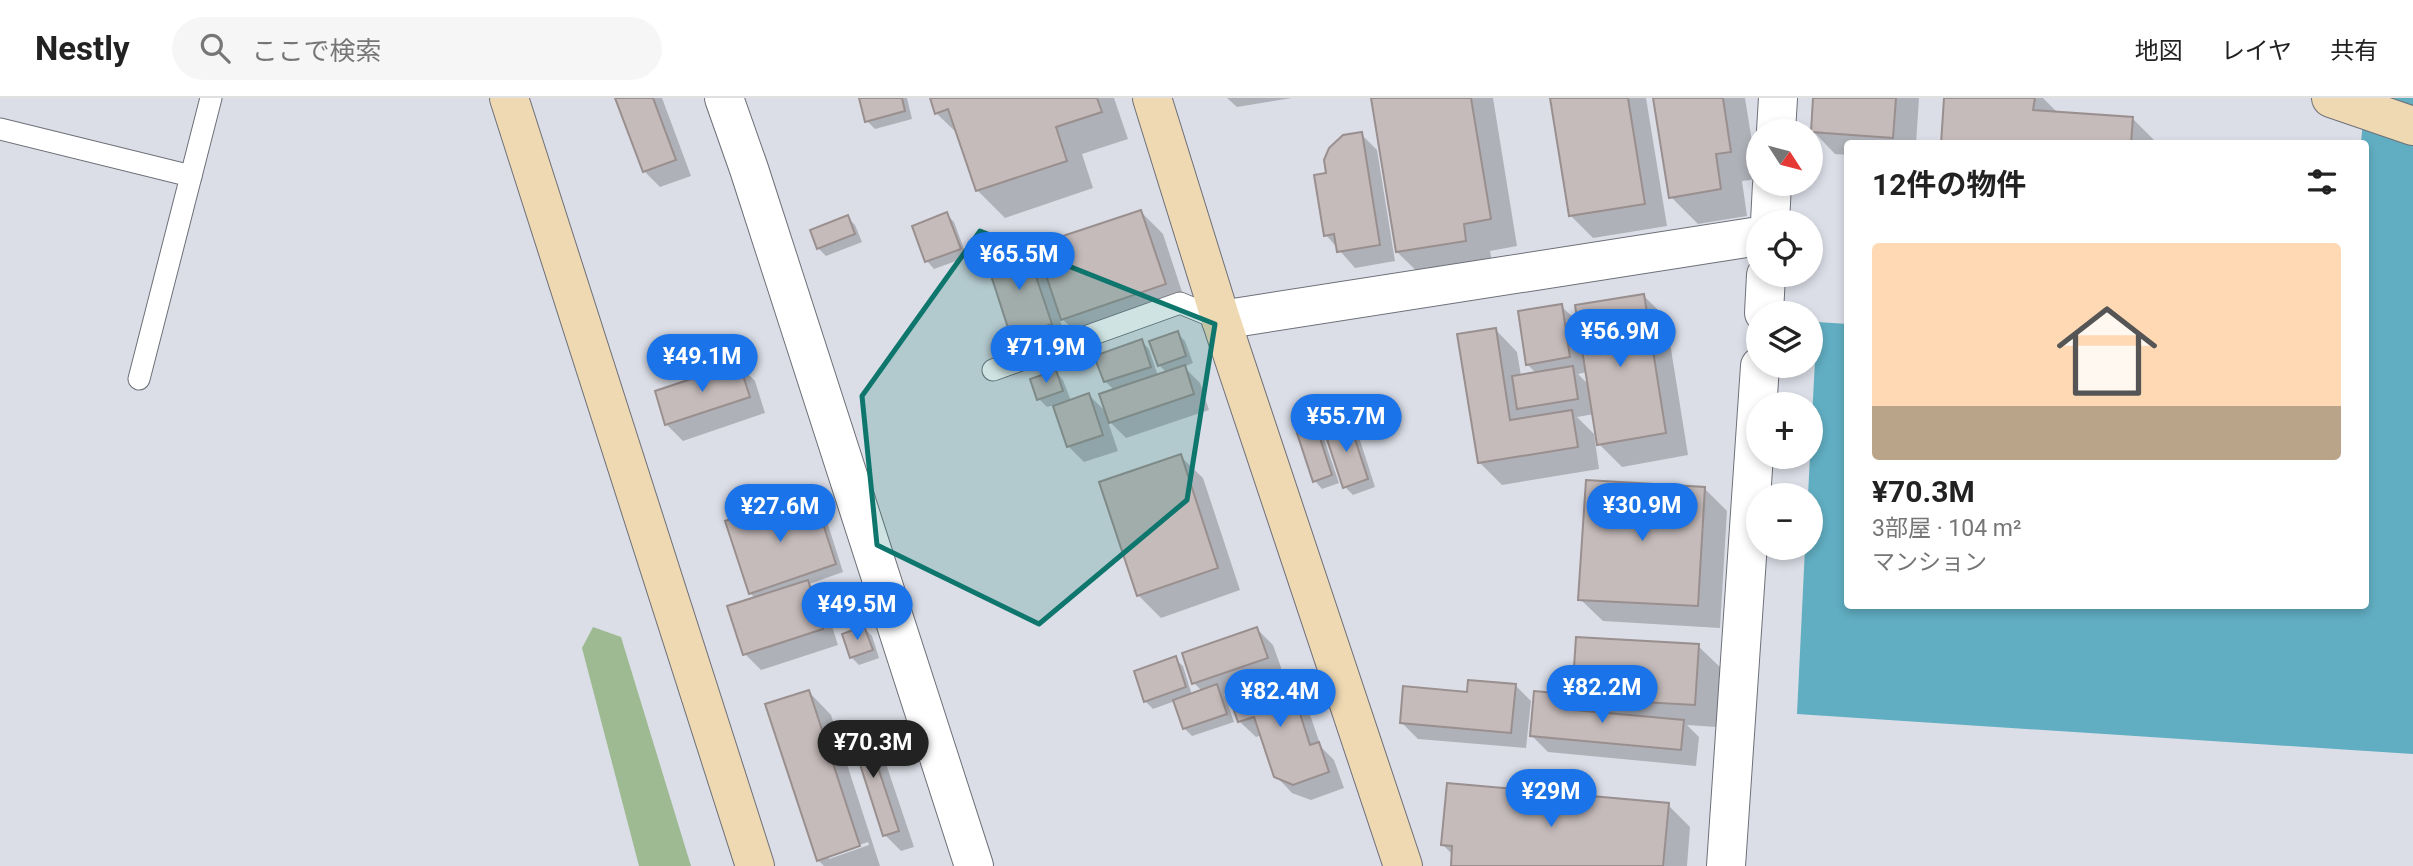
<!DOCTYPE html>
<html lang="ja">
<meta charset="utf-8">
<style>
body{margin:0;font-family:Roboto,"Noto Sans JP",sans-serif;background:#f6f6f6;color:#222;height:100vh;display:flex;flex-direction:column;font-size:26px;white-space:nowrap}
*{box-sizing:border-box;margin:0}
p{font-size:23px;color:#767676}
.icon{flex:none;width:38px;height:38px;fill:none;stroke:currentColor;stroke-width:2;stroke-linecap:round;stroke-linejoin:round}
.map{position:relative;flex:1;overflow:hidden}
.details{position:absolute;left:1844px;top:42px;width:525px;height:469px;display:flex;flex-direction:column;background:#fff;border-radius:7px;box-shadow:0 4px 10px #0003}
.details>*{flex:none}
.needle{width:46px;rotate:126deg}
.fabs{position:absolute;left:1746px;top:21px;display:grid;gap:14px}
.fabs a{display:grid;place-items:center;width:77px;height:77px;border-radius:50%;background:#fff;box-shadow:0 4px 10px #0003;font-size:35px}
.price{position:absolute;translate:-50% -60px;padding:0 16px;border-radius:24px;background:#1a73e8;color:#fff;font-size:23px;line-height:46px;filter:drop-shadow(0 2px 4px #0008)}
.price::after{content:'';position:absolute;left:50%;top:42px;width:21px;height:16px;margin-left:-10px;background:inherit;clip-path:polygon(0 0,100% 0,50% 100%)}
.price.active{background:#222;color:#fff}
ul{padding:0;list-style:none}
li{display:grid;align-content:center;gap:14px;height:371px;padding:0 28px}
li span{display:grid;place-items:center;height:217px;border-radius:7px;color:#555}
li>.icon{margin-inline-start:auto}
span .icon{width:126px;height:126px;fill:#fffc;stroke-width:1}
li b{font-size:30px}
h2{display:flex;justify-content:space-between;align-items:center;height:84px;padding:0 28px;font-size:30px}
header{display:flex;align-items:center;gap:42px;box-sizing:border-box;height:98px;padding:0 35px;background:#fff;border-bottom:2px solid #e0e0e0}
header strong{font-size:33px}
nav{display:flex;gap:38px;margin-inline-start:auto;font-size:24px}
.search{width:490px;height:63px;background:#f6f6f6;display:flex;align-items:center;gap:18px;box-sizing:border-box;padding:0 24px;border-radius:38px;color:#767676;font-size:26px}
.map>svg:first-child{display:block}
.green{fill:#9eba93}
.water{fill:#61aec2}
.shadow{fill:#0003;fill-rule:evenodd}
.building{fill:#c6bbbb;stroke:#9a8f8f;stroke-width:2}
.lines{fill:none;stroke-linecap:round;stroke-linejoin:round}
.lane-casing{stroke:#6e7078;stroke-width:23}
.street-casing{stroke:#6e7078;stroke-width:40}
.secondary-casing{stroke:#6e7078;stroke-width:40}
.lane{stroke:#fff;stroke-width:21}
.street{stroke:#fff;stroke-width:38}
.secondary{stroke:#efd9b3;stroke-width:38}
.marked{fill:#0f766e;fill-opacity:0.2;stroke:#0f766e;stroke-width:5;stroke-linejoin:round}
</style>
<header>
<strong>Nestly</strong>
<div class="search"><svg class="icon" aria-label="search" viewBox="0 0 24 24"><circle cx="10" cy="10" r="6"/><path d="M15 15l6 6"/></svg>ここで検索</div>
<nav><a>地図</a><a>レイヤ</a><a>共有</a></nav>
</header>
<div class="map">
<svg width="2413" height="768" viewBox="0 0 2413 768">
<rect width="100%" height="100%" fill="#dbdee7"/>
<path class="green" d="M593,529L621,539L691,768H639L582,550Z"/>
<path class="water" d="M2365,0H2413V656L1797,616L1805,450H1811V397H1808L1817,224L1848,226V508H2366V46L2361,45Z"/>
<g class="shadow">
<path d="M617,0H662L691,78L660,89L644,73Z"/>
<path d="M861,0H907L912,21L875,31L867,23Z"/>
<path d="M931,0H1114L1128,41L1082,56L1093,90L1005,120L977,92L959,37L936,15Z"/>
<path d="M1227,0H1292L1237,9Z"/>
<path d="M1373,0H1493L1517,148L1490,153L1493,170L1425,181L1397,154Z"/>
<path d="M1552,0H1646L1667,128L1593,140L1571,118Z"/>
<path d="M1655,0H1745L1758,81L1742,83L1747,118L1698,126L1671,99Z"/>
<path d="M1815,0H1919L1916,46H1848V57L1835,56L1813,33Z"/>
<path d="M1946,0H2043L2058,15L2133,21L2158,46H1943Z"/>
<path d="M1361,36L1377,52L1395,163L1355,170L1326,137Z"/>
<path d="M1141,114L1163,136L1187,209L1085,243L1058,217L1067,242L1029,254L1013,239L988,164L1026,151L1046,172Z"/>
<path d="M946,116L954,124L967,159L934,171L927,163Z"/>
<path d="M847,119L855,127L862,144L826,158L818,150Z"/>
<path d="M1643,197L1666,220L1688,357L1622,369L1599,346L1594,316L1577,319L1594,336L1599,371L1502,387L1480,365L1495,231L1517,254L1521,278L1537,276L1527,266L1561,208L1580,226ZM1587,274L1589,287L1578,276Z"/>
<path d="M1177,235L1185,243L1193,265L1184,269L1200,285L1209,312L1126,340L1107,321L1118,353L1084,364L1068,348L1054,307L1047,309L1039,301L1056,274L1063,282L1071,303L1089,297L1108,316L1114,292L1105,283L1141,243L1149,251L1158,278L1167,275L1159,267Z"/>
<path d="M739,267L755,283L765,315L683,343L667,327L657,294Z"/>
<path d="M1349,325L1357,333L1375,389L1353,397L1345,389Z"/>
<path d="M1314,327L1322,335L1339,385L1322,391L1315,383Z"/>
<path d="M1180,358L1203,380L1240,492L1161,520L1138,497Z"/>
<path d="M1705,391L1727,413L1720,530L1603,523L1580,501Z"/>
<path d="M786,404L794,412L816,406L824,414L843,474L809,486L823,500L838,547L761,572L745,556L756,501L750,495Z"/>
<path d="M864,530L872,538L879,560L859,567L851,559Z"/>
<path d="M1257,531L1273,547L1284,578L1286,577L1302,593L1321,649L1334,662L1344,690L1311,702L1292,695L1276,678L1262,637L1256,639L1239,623L1230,594L1224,596L1234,624L1192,638L1184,630L1175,603L1153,611L1145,603L1175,561L1183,568L1192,597L1202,593L1194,585Z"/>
<path d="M1698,548L1721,570L1717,629L1687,627L1699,639L1696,668L1548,654L1532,638L1564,597L1580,613L1590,615L1574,600Z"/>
<path d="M1515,587L1531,603L1526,650L1418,641L1402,625L1469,596Z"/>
<path d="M809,594L831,617L880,768H824L818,762ZM868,744L869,747L829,761V757Z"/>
<path d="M862,626L878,642L914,749L901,753L885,737Z"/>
<path d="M1668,707L1690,729L1687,768H1452L1453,757L1443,747Z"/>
</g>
<g class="building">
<path d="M615,0H653L676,62L643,74Z"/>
<path d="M859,0H902L905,13L865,24Z"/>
<path d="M930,0H1097L1102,14L1056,29L1067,63L976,93L948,11L935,16Z"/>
<path d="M1371,0H1471L1491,121L1464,126L1466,143L1396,154Z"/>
<path d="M1550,0H1628L1645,106L1569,118Z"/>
<path d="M1653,0H1723L1731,54L1716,56L1721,91L1669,100Z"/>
<path d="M1813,0H1896L1893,40L1811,34Z"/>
<path d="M1944,0H2035L2033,12L2133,19L2131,46H1941Z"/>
<path d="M1362,34L1380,147L1337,154L1334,136L1324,138L1314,77L1326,75L1324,62L1329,50L1343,37Z"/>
<path d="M1141,112L1166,186L1061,222L1036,147Z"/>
<path d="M947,114L961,151L925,164L912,128Z"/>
<path d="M848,117L855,136L817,151L810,132Z"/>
<path d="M1026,149L1052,226L1011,239L986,162Z"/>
<path d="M1644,196L1666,335L1597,347L1575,207Z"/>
<path d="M1562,206L1570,259L1526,267L1518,213Z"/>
<path d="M1496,230L1510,322L1572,312L1578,349L1478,365L1457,236Z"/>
<path d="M1178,233L1186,258L1158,268L1149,243Z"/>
<path d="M1142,241L1151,269L1104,284L1094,258Z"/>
<path d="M739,265L750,299L665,327L655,293Z"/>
<path d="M1185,267L1194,296L1109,325L1099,296Z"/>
<path d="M1573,268L1578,301L1517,311L1512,278Z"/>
<path d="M1056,272L1063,293L1037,302L1030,281Z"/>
<path d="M1089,295L1103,337L1067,349L1053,308Z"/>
<path d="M1349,323L1368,381L1343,390L1324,332Z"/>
<path d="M1315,325L1332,377L1313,384L1296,332Z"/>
<path d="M1181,356L1218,470L1137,498L1099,384Z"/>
<path d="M1586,382L1705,389L1698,508L1578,502Z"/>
<path d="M787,402L790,413L816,404L836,466L749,496L725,423Z"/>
<path d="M808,482L823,531L743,557L727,508Z"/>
<path d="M864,528L873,552L850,560L842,536Z"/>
<path d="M1257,529L1268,560L1192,586L1182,555Z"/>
<path d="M1576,539L1699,546L1695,607L1572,600Z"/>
<path d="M1176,558L1186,589L1144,604L1134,573Z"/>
<path d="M1287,575L1310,647L1319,644L1329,674L1293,687L1274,679L1254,619L1238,624L1228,595Z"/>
<path d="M1468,582L1516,586L1511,635L1400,625L1403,588L1467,594Z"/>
<path d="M1217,586L1227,616L1183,631L1173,602Z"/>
<path d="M809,592L860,748L817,763L765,606Z"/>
<path d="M1534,593L1565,596L1564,611L1684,622L1681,652L1530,638Z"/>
<path d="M863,624L899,733L883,738L848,629Z"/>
<path d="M1447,685L1669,705L1663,768H1451L1452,748L1441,747Z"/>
</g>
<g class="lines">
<defs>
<g id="lane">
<path d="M0,31L191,78"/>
<path d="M993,272L1180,205L1221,222"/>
<path d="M139,281L211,0"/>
</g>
<g id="street">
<path d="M724,0L749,71L974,768"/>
<path d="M1776,33L1778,0"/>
<path d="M1770,124L1772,86"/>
<path d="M1764,215L1766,177"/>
<path d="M1221,222L1759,138"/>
<path d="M1726,768L1760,268"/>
</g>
<g id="secondary">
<path d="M509,0L755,768"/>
<path d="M1152,0L1221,222L1403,768"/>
<path d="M2331,0L2413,28"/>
</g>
</defs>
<use href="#lane" class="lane-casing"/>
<use href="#street" class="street-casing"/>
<use href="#secondary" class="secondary-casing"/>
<use href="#lane" class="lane"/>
<use href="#street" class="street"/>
<use href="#secondary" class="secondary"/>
</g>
<path class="marked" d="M980,133L1215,226L1187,402L1039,526L877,447L862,298Z"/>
</svg>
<div class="fabs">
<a><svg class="needle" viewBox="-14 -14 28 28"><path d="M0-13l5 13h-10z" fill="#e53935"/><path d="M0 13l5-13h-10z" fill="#767676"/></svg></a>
<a><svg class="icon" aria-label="locate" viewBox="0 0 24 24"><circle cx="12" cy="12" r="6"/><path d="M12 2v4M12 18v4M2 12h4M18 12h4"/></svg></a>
<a><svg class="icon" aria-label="layers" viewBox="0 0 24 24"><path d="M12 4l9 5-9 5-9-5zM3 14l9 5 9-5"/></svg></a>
<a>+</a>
<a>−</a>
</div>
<b class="price" style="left:1019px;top:194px">¥65.5M</b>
<b class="price" style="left:1620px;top:271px">¥56.9M</b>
<b class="price" style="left:1046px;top:287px">¥71.9M</b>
<b class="price" style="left:702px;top:296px">¥49.1M</b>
<b class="price" style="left:1346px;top:356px">¥55.7M</b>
<b class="price" style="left:1642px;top:445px">¥30.9M</b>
<b class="price" style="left:780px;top:446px">¥27.6M</b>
<b class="price" style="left:857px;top:544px">¥49.5M</b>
<b class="price" style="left:1602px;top:627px">¥82.2M</b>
<b class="price" style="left:1280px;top:631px">¥82.4M</b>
<b class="price active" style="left:873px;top:682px">¥70.3M</b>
<b class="price" style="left:1551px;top:731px">¥29M</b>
<section class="details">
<h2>12件の物件<svg class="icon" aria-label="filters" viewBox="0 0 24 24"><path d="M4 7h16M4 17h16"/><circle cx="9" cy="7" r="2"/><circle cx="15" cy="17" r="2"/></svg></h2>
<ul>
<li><span style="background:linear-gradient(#ffd9b3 75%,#b9a48a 0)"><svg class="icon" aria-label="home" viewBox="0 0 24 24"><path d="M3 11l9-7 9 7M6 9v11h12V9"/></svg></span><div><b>¥70.3M</b><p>3部屋 · 104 m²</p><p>マンション</p></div></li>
</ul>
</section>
</div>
